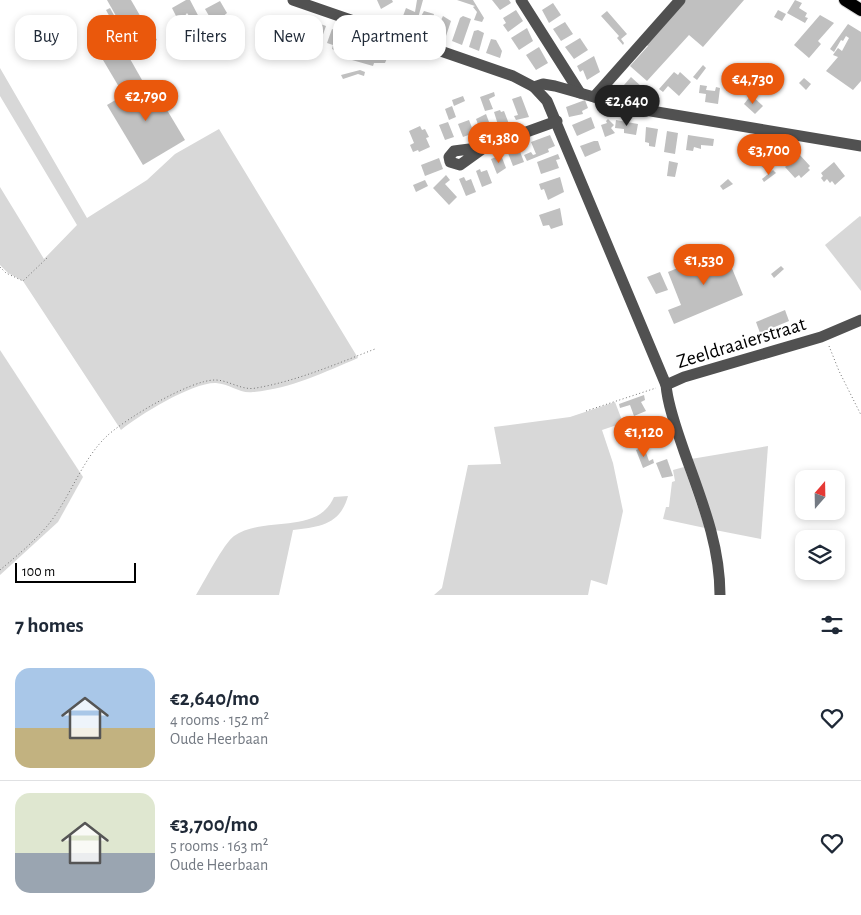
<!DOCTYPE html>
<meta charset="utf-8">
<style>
body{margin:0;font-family:"Alegreya Sans",sans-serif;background:#f2f2f3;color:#1f2937;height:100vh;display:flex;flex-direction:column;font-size:19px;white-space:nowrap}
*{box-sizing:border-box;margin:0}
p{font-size:16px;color:#747a83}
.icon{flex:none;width:28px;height:28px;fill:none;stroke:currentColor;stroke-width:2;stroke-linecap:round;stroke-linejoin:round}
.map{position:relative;height:595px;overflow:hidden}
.side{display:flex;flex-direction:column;background:#fff;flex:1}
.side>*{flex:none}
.top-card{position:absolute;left:15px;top:15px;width:500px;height:45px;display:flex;gap:10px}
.needle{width:32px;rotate:20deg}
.buttons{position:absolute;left:795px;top:470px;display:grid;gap:10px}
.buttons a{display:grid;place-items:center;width:50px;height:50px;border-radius:10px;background:#fff;box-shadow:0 2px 8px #0003;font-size:25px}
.scale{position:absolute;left:15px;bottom:12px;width:121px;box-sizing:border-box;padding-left:5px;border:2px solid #000;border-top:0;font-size:14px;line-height:18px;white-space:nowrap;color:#000;-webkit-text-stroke:4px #fff;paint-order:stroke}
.price{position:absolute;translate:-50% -42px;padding:0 11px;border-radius:18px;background:#ea580c;color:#fff;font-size:16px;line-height:32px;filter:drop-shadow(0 1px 2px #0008)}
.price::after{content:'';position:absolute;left:50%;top:30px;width:15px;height:11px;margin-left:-8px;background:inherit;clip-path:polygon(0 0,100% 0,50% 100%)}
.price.selected{background:#222;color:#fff}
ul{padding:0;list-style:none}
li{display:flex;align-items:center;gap:15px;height:125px;padding:0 15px}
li+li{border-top:1px solid #e0e1e3}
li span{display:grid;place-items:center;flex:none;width:140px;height:100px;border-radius:15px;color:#555}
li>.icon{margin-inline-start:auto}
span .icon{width:60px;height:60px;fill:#fffc;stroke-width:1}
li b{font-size:21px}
h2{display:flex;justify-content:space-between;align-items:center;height:60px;padding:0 15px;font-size:21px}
.chip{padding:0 18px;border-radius:15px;background:#fff;box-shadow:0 2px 8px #0003;font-size:18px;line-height:45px}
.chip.selected{background:#ea580c;color:#fff}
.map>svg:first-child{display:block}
.green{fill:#d8d8d8}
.building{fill:#c0c0c0}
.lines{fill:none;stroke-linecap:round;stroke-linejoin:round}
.major-casing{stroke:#dbdbdb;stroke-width:14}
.path{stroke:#737373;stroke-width:1;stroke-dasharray:1 2.5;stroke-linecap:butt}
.minor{stroke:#515151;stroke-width:11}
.major{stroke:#000;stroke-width:12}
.labels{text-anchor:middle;stroke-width:4;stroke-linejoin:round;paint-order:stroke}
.street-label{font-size:20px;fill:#000;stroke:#fff}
</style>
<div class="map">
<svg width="861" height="595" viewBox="0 0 861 595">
<rect width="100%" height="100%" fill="#fff"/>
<g class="green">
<path d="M0,68L87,218L147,180L175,154L219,129L358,358C325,372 290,389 253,392C240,394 230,384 216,383C193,382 139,415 121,430L23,281L8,273L0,265V187L44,259L77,225L0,96Z"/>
<path d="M860,216L861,217V291L825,245Z"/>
<path d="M0,350L83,477L58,522L0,575Z"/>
<path d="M615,402L623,423L602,430L613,463L623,511L607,585L591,580L588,595H434L442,588L468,465L501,464L494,427L570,417Z"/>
<path d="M768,446L761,539L715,530L691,459Z"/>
<path d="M684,467L705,528L663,519L666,507H669L672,482L675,481L673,470Z"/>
<path d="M348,496C340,525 319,527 293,530L279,595H196C204,582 224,543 234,536C264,515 317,536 334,497Z"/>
</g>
<g class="building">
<path d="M107,0H131L142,19L124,30Z"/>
<path d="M186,0H190L201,21L195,24L187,13L184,17L186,21L180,24L172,8Z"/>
<path d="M377,0H392L393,2L381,9Z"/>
<path d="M417,0H423L418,18L414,17L410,27L395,22L398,15L403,16L406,8L415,12Z"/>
<path d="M457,0H473L484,18L482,22L474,20L477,12L473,7L475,6Z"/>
<path d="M492,0H509L511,3L500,10Z"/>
<path d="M683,0H744L703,47L689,35L647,81L630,66L648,46L644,43Z"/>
<path d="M795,0L802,3L799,8L807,13L805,17L808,18L805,23L787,13Z"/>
<path d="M220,1L227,13L220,19L212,21L205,9Z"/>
<path d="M553,3L561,15L549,23L542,10Z"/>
<path d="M110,8L121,28L117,30L106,10Z"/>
<path d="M516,10L523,21L508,32L503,25L506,23L503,18Z"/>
<path d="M778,10L786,14L782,21L774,17Z"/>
<path d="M424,11L434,14L428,33L417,30L419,20Z"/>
<path d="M607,11L627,34L621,39L624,43L623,45L617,38L619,36L601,16Z"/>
<path d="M820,15L834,23L818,41L821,44L809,58L794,45Z"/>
<path d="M443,16L451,21L445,39L434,35Z"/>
<path d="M463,16L471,19L462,45L452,41L460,18Z"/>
<path d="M312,21L326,26L320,43L315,41L317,36L309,31Z"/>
<path d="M565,22L573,34L561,41L553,29Z"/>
<path d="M848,24L861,32V81L853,90L826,71L838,57L833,55L835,52L838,48L842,51L849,38L846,36L843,41L841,40L834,52L830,49Z"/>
<path d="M298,26L305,42L289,49L284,38L292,34L291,29Z"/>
<path d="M150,27L157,40L136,52L129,40Z"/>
<path d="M527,28L533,41L519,50L511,38Z"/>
<path d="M332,29L344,33L339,52L332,49L333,45L327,43Z"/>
<path d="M478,30L484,33L479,51L469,47L474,31Z"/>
<path d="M353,36L366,41L361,56H369L374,43L379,45L380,49L390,51L385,63H374L373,66L352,60L354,54L349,52Z"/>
<path d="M580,38L588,50L574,59L565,47Z"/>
<path d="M491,39L496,40L502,51L500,58L486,53Z"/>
<path d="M121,43L142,80L122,92L100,55Z"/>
<path d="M539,47L548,63L536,70L526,55Z"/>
<path d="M594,56L600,72L587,80L583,70L580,72L577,66Z"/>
<path d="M703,65L706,68L697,80L693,77Z"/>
<path d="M360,70L365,72L364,76L358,74L343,79L341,75Z"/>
<path d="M674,72L678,75L680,72L691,82L679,96L668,86L663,92L659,89Z"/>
<path d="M631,77L642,87L635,95L624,85Z"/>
<path d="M804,78L811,84L806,90L799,83Z"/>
<path d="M149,80L185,140L143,165L107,105Z"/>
<path d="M700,85L707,86L706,90L715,91L716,87L720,88L718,104L705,102L706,94L699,93Z"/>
<path d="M494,92L495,96L489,99L493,109L485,111L480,97Z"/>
<path d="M751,95L763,106L755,114L744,104Z"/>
<path d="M463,96L465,101L454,106L452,100Z"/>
<path d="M521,96L529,117L516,120L514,116L518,115L512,99Z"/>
<path d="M585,100L588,108L582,111L583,114L569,117L566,107Z"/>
<path d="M452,106L456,117L449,120L445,109Z"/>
<path d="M500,110L501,112L504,111L509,124L499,128L494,112Z"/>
<path d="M486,114L492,130L482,134L476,119Z"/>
<path d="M591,117L595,128L577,136L572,125Z"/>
<path d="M608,119L614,125L611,128L615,133L605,137L601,125L607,123L606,121Z"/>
<path d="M469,120L474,133L463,137L458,124Z"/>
<path d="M616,120L638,124L636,135L624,133V129L615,128Z"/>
<path d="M448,122L454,137L445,140L439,125Z"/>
<path d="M420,126L422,130L425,129L429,137L426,138L430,147L419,152L418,150L413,152L410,145L414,143L409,131Z"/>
<path d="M646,127L658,129L655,147L649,146V143L645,142Z"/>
<path d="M667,131L678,133L675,154L664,152Z"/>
<path d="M550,135L555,146L548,149L549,152L527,161L524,155L531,152L533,155L536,154L531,142Z"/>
<path d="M688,135L714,139L713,146L701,145V149L694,147L693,151L686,150Z"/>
<path d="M594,141H598L601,150L585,157L580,146Z"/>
<path d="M519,149L524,162L513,166L508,153Z"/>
<path d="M768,149L779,159L770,167L764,168L760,165L757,158L764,150Z"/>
<path d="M558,154L560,159L556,160L559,168L541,174L537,162Z"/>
<path d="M799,154L810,166L808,168L810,170L801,178L799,175L795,178L785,167Z"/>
<path d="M501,155L506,168L497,174L491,159Z"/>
<path d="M439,158L443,169L425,176L421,165Z"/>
<path d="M669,161L678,163L675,177L667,176Z"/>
<path d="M834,162L845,176L835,185L832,181L830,183L827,179L824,182L821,178L823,176L821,173Z"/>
<path d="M480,169L481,172L487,170L492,183L482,187L476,171Z"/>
<path d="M773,170L776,173L764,182L762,179Z"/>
<path d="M446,175L450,180L445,184L457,197L449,205L433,188Z"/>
<path d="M464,177L466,181L471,179L476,192L466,196L459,179Z"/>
<path d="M560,177L564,192L548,200L544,189L541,190L539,184Z"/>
<path d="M728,179L733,184L723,190L720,186Z"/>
<path d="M425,180L428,186L416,192L413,185Z"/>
<path d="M560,208L563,225L551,229L549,225L543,226L539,215Z"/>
<path d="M724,249L743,295L674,324L668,310L681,305L668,272Z"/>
<path d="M781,266L784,269L774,278L771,274Z"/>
<path d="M660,272L668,290L656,294L647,277Z"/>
<path d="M785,310L789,321L760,333L756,322Z"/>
<path d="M644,395L645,400L641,402L646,411L634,416L630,405L620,408L619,404Z"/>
<path d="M644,447L649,461L653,459L654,463L643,468L636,450Z"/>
<path d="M667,459L673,476L662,478L656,463Z"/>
</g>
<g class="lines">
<defs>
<path id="major" d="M845,0L861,10"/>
</defs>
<use href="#major" class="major-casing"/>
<g class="path">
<path d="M0,267L6,273L23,281L47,258"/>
<path d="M829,346L839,371L861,415"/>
<path d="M586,411L656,388"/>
<path d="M0,570C19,554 40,537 54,517C73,490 84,457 108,435C127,418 190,380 215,380C229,380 242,391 256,388C297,381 336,364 375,349"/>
</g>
<g class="minor">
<path d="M293,0L513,76L534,87L547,101L666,385C668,407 677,430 684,451C701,499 720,544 720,595"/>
<path d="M521,0L580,93"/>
<path d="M534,87L543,84L555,86L633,108L861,146"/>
<path d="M594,97L680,0"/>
<path d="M485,147L454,151L449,157L450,162L460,165L485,147L557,121"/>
<path d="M666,385L684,377L821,337L861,320"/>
</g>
<use href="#major" class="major"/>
</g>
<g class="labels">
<g class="street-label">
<text transform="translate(741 342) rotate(-17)" y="7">Zeeldraaierstraat</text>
</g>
</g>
</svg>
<div class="buttons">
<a><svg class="needle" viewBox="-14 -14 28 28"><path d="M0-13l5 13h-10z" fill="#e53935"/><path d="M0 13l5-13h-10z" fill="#747a83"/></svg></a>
<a><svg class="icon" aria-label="layers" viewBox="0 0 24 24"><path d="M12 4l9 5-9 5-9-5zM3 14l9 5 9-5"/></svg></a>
</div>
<div class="scale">100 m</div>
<b class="price" style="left:753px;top:105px">€4,730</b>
<b class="price" style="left:146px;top:122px">€2,790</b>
<b class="price selected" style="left:627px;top:127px">€2,640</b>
<b class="price" style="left:499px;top:164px">€1,380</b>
<b class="price" style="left:769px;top:176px">€3,700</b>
<b class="price" style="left:704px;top:286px">€1,530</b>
<b class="price" style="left:644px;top:458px">€1,120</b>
<div class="top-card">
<a class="chip">Buy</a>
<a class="chip selected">Rent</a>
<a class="chip">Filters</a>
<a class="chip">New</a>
<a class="chip">Apartment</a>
</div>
</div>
<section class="side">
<h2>7 homes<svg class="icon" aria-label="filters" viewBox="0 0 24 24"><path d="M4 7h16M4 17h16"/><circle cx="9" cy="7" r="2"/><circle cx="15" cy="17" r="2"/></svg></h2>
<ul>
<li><span style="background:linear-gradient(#a9c7e8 60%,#c2b280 0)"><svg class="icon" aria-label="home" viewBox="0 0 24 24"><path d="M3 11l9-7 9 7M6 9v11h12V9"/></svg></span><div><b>€2,640/mo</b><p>4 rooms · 152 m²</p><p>Oude Heerbaan</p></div><svg class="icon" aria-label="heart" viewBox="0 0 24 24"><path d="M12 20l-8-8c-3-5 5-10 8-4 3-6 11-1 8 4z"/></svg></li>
<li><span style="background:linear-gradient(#dfe7d0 60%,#9aa5b1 0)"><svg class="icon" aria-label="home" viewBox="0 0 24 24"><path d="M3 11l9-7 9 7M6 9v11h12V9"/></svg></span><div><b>€3,700/mo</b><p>5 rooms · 163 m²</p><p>Oude Heerbaan</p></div><svg class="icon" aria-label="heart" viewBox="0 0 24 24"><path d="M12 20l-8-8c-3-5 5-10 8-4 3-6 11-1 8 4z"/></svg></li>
</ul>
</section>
